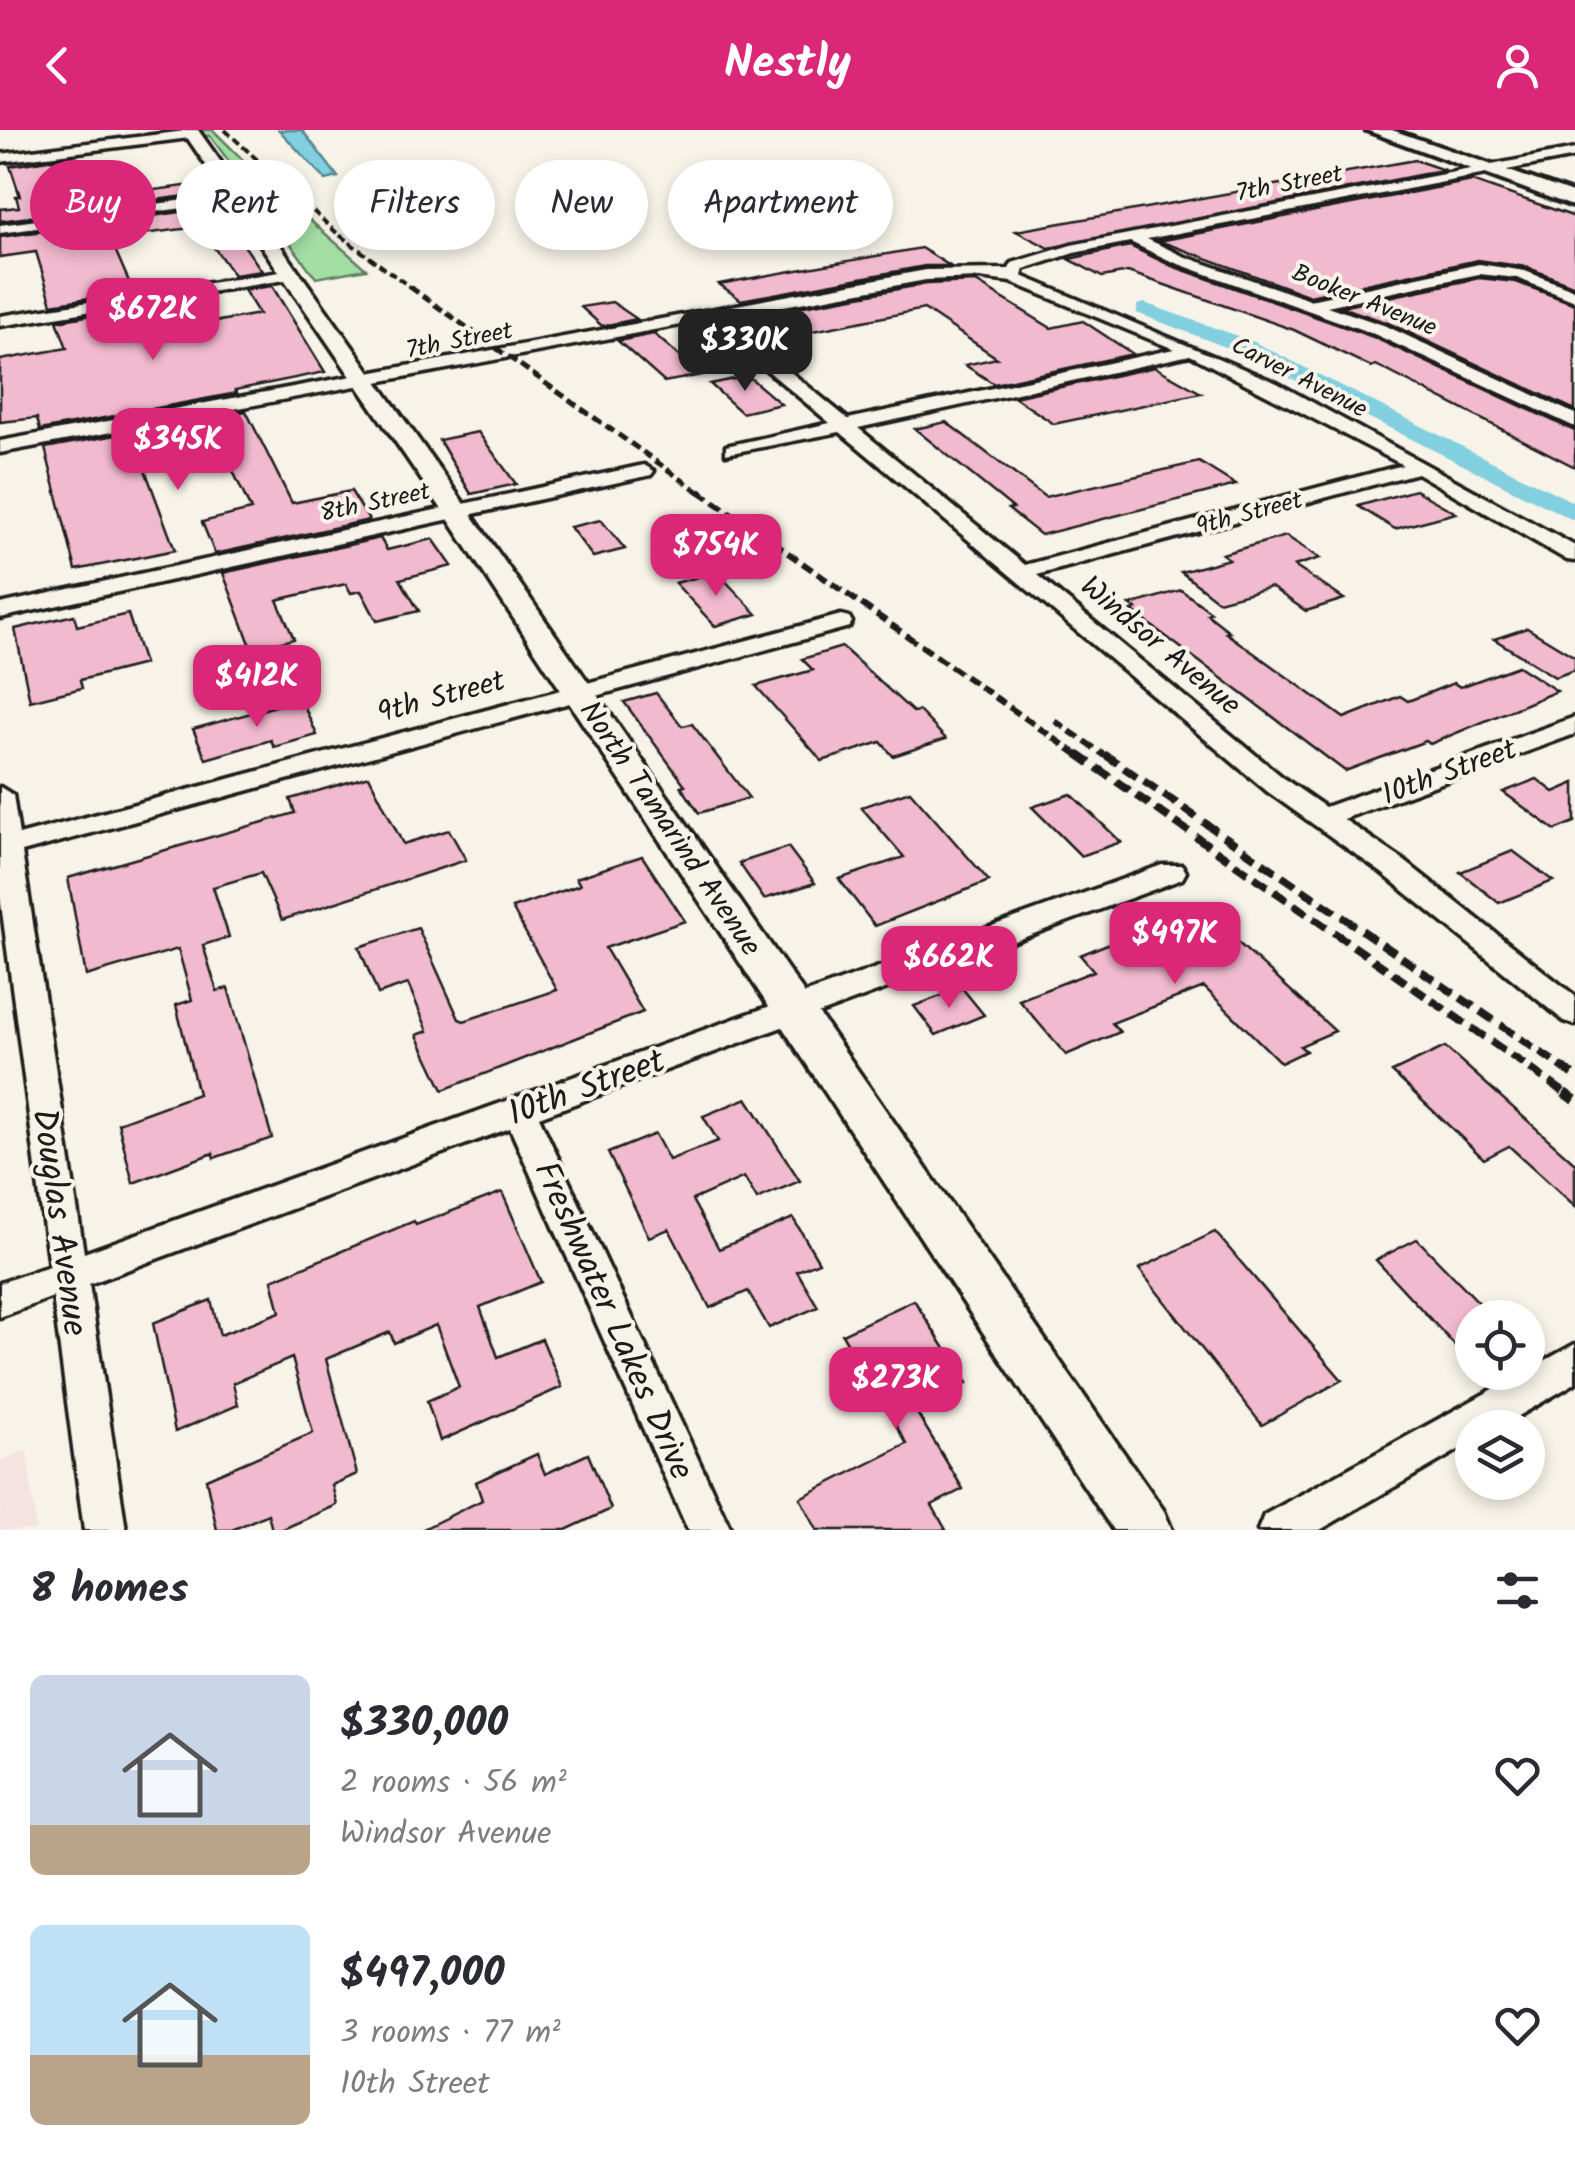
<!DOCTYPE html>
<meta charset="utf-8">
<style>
body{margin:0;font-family:Kalam,sans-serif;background:#f7f7f7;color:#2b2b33;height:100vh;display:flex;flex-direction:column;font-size:38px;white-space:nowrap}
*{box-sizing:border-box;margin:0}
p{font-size:32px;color:#7c7c81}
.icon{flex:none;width:55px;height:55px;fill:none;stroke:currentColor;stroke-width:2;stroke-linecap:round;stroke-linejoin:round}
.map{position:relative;height:1400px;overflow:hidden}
.sheet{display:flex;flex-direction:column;background:#fff;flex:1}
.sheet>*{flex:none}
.top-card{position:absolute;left:30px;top:30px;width:1000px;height:90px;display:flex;gap:20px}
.buttons{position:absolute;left:1455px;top:1170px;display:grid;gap:20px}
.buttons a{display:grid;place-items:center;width:90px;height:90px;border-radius:50%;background:#fff;box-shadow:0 5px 15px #0003;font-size:50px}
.price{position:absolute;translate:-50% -85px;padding:0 22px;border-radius:20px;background:#db2777;color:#fff;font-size:32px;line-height:65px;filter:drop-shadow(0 2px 5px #0008)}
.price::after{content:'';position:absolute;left:50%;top:60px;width:30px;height:22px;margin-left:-15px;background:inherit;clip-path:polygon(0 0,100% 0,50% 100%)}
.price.on{background:#222;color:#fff}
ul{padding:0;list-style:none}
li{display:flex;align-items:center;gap:30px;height:250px;padding:0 30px}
li span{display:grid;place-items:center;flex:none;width:280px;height:200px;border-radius:15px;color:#555}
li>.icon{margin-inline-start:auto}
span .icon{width:120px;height:120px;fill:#fffc;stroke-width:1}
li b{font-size:42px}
h2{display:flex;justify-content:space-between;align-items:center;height:120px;padding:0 30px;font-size:42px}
.tag{padding:0 35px;border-radius:45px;background:#fff;box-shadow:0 5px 15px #0003;font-size:35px;line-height:90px}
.tag.on{background:#db2777;color:#fff}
header{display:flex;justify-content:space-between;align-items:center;height:130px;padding:0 30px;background:#db2777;color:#fff;font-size:45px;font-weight:700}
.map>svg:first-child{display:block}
.built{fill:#f6e2e0}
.green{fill:#a3dea4;stroke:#607d60;stroke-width:2.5}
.water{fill:#81cfdf;stroke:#598791;stroke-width:2.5}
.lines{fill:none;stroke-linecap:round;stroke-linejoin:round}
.canal{fill:#81cfdf;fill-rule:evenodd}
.building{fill:#f2bacf;stroke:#1c1c1c;stroke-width:2.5}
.minor-casing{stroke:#1c1c1c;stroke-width:7}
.tertiary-casing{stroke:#1c1c1c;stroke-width:7}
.secondary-casing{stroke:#1c1c1c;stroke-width:8}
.minor{fill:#f7f3e8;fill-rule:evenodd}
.tertiary{fill:#f7f3e8;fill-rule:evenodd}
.secondary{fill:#f7f3e8;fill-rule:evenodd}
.rail-far4{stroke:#1c1c1c;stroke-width:4;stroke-dasharray:8 4;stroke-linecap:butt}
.rail-far3{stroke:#1c1c1c;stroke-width:5;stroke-dasharray:10 5;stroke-linecap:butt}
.rail-far2{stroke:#1c1c1c;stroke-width:6;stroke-dasharray:12 6;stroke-linecap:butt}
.rail-far1{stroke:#1c1c1c;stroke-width:8;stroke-dasharray:16 8;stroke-linecap:butt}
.rail{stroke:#1c1c1c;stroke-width:10;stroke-dasharray:20 10;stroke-linecap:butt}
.labels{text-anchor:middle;stroke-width:8;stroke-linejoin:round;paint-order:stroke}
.far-street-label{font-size:25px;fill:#1c1c1c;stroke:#f7f3e8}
.street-label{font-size:30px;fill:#1c1c1c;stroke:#f7f3e8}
.near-street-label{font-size:35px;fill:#1c1c1c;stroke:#f7f3e8}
</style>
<header><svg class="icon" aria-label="back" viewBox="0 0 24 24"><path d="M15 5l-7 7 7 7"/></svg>Nestly<svg class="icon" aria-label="person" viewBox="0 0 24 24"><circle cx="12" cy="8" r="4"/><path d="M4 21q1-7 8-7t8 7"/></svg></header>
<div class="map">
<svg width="1575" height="1400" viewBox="0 0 1575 1400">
<rect width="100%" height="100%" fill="#f7f3e8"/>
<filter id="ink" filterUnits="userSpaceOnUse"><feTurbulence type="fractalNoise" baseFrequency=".01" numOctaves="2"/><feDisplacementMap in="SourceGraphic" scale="20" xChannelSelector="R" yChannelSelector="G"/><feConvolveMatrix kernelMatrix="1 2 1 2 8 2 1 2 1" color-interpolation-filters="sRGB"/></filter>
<g filter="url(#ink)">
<path class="built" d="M27,1320L36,1400H0V1331Z"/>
<path class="green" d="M198,0H213L260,47L366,139L316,148L210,6H202Z"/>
<path class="water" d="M279,0H302L338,47L326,50Z"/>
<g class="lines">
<path class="canal" d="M1144,173L1252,211L1575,373V391L1236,221L1137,183V175Z"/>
</g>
<g class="building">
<path d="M73,26L94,68L192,55L196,61L208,63L0,91V79L19,77L16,66H20L10,36Z"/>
<path d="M1415,30L1444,40L1049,118L1016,101Z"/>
<path d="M1472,51L1575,87V156L1526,137L1478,130L1310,166L1159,111Z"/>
<path d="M217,77L262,141L234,145L199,97L110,108L133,161L52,174L36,122L0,127V107Z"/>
<path d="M1130,116L1172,136L1373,207L1575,301V337L1376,235L1371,237L1294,200L1128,142L1102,147L1069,129Z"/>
<path d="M921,118L950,136H925L741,170L719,154Z"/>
<path d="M1479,148L1516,152L1575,174V280L1388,193L1341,177Z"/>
<path d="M976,152L1051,198L1083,191L1133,224L994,254L965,235L997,228L924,179L788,206L759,184L926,154Z"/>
<path d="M272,156L325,242L235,260L237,263L40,300L37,288L0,292V230L67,218L57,191L140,177L147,186L193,178L202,194L259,184L244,160Z"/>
<path d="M612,172L637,189L602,196L581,177Z"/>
<path d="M654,204L702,245L664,252L618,211Z"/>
<path d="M1155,237L1201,263L1054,294L1014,267Z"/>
<path d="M748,246L781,274L742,283L710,254Z"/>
<path d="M246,281L292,373L351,361L369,390L215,424L202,392L251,380L220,313L141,329L175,420L76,440L45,318Z"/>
<path d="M946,292L1045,367L1199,332L1236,355L1041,405L1008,379L1013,378L915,299Z"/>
<path d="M478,302L516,354L471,364L439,310Z"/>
<path d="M1415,360L1456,383L1395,399L1358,376Z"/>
<path d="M601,390L625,419L593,427L570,397Z"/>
<path d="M1286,406L1320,428L1294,436L1344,469L1306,481L1271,457L1218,471L1181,442L1229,429L1222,424Z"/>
<path d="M380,408L387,420L433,409L452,436L400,449L419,481L377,491L361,461L351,463L346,454L277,470L294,509L252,519L223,443Z"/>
<path d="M717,442L757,484L715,496L675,453Z"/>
<path d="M1181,460L1211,482L1207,484L1230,502L1226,503L1344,588L1400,566L1408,571L1454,553L1460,557L1518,536L1557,561L1430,614L1426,611L1345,641L1132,481L1136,479L1130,475Z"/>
<path d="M128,484L144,534L80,550L82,558L30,571L15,499L74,485L77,496Z"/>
<path d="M1527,498L1575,527V540L1555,547L1494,509Z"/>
<path d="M842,517L913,582L919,581L946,609L893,626L881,612L822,631L756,556L813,540L802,529Z"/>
<path d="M656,563L682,596L692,594L749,668L699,683L681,656L685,655L624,572Z"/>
<path d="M301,569L317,605L274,617L271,610L206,629L193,599Z"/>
<path d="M369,646L403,714L449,700L466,730L282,790L261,743L213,757L229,807L203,815L217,861L228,858L272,1008L214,1028L213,1023L133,1053L118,993L198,964L176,875L192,870L178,819L86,846L68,748L295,683L290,669Z"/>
<path d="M1537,649L1554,662L1575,653V692L1555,700L1503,662Z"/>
<path d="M910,661L989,751L875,796L839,749L904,727L861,677Z"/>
<path d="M1071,664L1121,712L1081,726L1032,677Z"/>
<path d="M788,717L815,753L764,769L739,733Z"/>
<path d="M1513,721L1553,751L1499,773L1460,742Z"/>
<path d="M642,726L685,791L605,818L643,882L443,960L417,905L428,901L408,854L378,864L359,817L418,798L459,889L464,891L557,860L512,778L580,755L576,748Z"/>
<path d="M1199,777L1335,901L1300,916L1306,921L1281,933L1204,857L1112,893L1120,902L1066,925L1019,870L1094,841L1080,825Z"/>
<path d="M962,858L984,885L936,905L914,876Z"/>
<path d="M1445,917L1575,1033V1076L1509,1016L1484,1029L1392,942Z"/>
<path d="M747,968L800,1051L757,1069L744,1047L692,1070L719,1119L793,1088L819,1132L797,1141L818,1177L769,1198L748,1161L710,1178L669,1099L649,1107L608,1023L655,1004L669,1030L718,1011L703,986Z"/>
<path d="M502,1062L541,1152L480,1177L498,1227L542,1209L562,1257L440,1311L427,1271L459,1257L436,1195L394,1213L390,1202L326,1229L357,1344L332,1355L337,1375L281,1400H272L268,1384L232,1400H217L206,1349L313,1303L292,1228L233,1253L238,1275L175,1302L153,1193L211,1170L220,1205L280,1182L272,1150L414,1091L416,1095Z"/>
<path d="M1215,1102L1342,1250L1262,1295L1139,1139Z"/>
<path d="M1417,1109L1494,1188H1472V1234L1376,1130Z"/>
<path d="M914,1170L967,1253L914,1278L963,1359L932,1375L946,1400H817L800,1368L907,1314L842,1204Z"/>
<path d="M537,1324L545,1344L588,1324L611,1379L566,1400H421L482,1370L476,1352Z"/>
</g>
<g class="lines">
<defs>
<g id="minor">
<path d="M193,0L197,7L0,32V24Z"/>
<path d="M1575,19V27L1147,109L1183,126L1310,170L1479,134L1525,141L1575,160V171L1517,148L1479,144L1327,176L1386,196L1575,284V297L1374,204L1173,132L1130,112L1074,123L1024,139L1022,146L1277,253L1575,416V431L1567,430L1417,343L1037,445L1286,650L1325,677L1575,587V604L1343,689L1402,729L1575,866V895L1564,891L1382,743L1268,662L840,302L726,324V316L830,293L707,190L0,323V311L926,140L1009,139L1012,133L1071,115ZM979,148L1011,152L1174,219L848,289L723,187L926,150ZM1190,225L1403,335L1025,435L858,298Z"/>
<path d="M237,63L244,67L242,70L0,103V95Z"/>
<path d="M292,140L300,145L297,148L0,196V186Z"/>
<path d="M644,335L654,341L651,345L0,488V474Z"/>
<path d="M841,485L849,487L852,492L849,497L22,722L84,1123L1162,735H1182L1186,742L1182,749L539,987L731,1400H688L510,998L89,1154L126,1400H84L53,1167L0,1187V1153L49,1136L0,766V657L13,665L19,705Z"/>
<path d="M1575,1214V1253L1498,1298H1472V1312L1320,1400H1258L1264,1385Z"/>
</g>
<path id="tertiary" d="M182,0H198L465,375L1164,1381L1172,1400H1113L443,381Z"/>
<path id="secondary" d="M1366,0H1392L1575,64V77Z"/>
</defs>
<use href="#minor" class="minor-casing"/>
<use href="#tertiary" class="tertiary-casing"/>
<use href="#secondary" class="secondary-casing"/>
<use href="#minor" class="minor"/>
<use href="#tertiary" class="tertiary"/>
<use href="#secondary" class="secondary"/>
<path class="rail-far4" d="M225,0L338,104L414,160"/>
<path class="rail-far3" d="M410,157L702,364"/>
<g class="rail-far2">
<path d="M699,361L1081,627"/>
<path d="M1055,591L1107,627"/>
</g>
<g class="rail-far1">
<path d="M1077,624L1568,965"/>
<path d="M1104,624L1575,946"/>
</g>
<path class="rail" d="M1564,963L1575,970"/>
</g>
</g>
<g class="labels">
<g class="far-street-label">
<text transform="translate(1289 52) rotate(-11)" y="9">7th Street</text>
<text transform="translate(1365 169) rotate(22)" y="9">Booker Avenue</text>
<text transform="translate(459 209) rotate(-11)" y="9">7th Street</text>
<text transform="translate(1300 246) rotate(27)" y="9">Carver Avenue</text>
<text transform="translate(375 371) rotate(-12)" y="9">8th Street</text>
<text transform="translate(1249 382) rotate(-15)" y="9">9th Street</text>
</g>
<g class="street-label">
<text transform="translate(1161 515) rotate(40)" y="10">Windsor Avenue</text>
<text transform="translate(441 566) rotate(-15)" y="10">9th Street</text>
<text transform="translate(1449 641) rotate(-20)" y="10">10th Street</text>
<text transform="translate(671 698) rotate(56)" y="10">North Tamarind Avenue</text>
</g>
<g class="near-street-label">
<text transform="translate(586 956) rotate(-20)" y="12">10th Street</text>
<text transform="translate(61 1092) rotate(82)" y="12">Douglas Avenue</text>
<text transform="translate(615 1190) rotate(66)" y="12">Freshwater Lakes Drive</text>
</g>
</g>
</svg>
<div class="buttons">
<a><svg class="icon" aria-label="locate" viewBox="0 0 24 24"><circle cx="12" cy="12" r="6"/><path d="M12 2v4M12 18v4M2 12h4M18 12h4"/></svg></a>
<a><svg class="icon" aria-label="layers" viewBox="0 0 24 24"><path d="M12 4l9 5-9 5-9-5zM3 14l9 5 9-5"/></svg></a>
</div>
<b class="price" style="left:153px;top:233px">$672K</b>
<b class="price on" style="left:745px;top:264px">$330K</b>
<b class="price" style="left:178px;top:363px">$345K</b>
<b class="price" style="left:716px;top:469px">$754K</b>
<b class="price" style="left:257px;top:600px">$412K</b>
<b class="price" style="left:1175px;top:857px">$497K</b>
<b class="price" style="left:949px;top:881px">$662K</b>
<b class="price" style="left:896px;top:1302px">$273K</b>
<div class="top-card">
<a class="tag on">Buy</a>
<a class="tag">Rent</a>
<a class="tag">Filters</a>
<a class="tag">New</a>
<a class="tag">Apartment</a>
</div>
</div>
<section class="sheet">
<h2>8 homes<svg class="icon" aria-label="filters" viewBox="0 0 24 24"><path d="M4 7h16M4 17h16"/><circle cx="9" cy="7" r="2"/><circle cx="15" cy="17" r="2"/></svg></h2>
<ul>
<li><span style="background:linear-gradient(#c9d6e8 75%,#b9a48a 0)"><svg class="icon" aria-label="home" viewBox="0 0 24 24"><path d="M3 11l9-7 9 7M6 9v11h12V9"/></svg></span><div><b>$330,000</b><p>2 rooms · 56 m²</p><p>Windsor Avenue</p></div><svg class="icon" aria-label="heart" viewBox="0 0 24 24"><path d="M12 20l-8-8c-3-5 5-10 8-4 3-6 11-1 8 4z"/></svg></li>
<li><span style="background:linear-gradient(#bfe0f5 65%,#b9a48a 0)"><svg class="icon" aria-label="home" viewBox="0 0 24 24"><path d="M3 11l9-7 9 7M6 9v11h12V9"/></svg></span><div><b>$497,000</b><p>3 rooms · 77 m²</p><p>10th Street</p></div><svg class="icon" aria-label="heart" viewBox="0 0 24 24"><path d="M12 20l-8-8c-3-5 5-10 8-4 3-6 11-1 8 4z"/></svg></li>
</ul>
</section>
